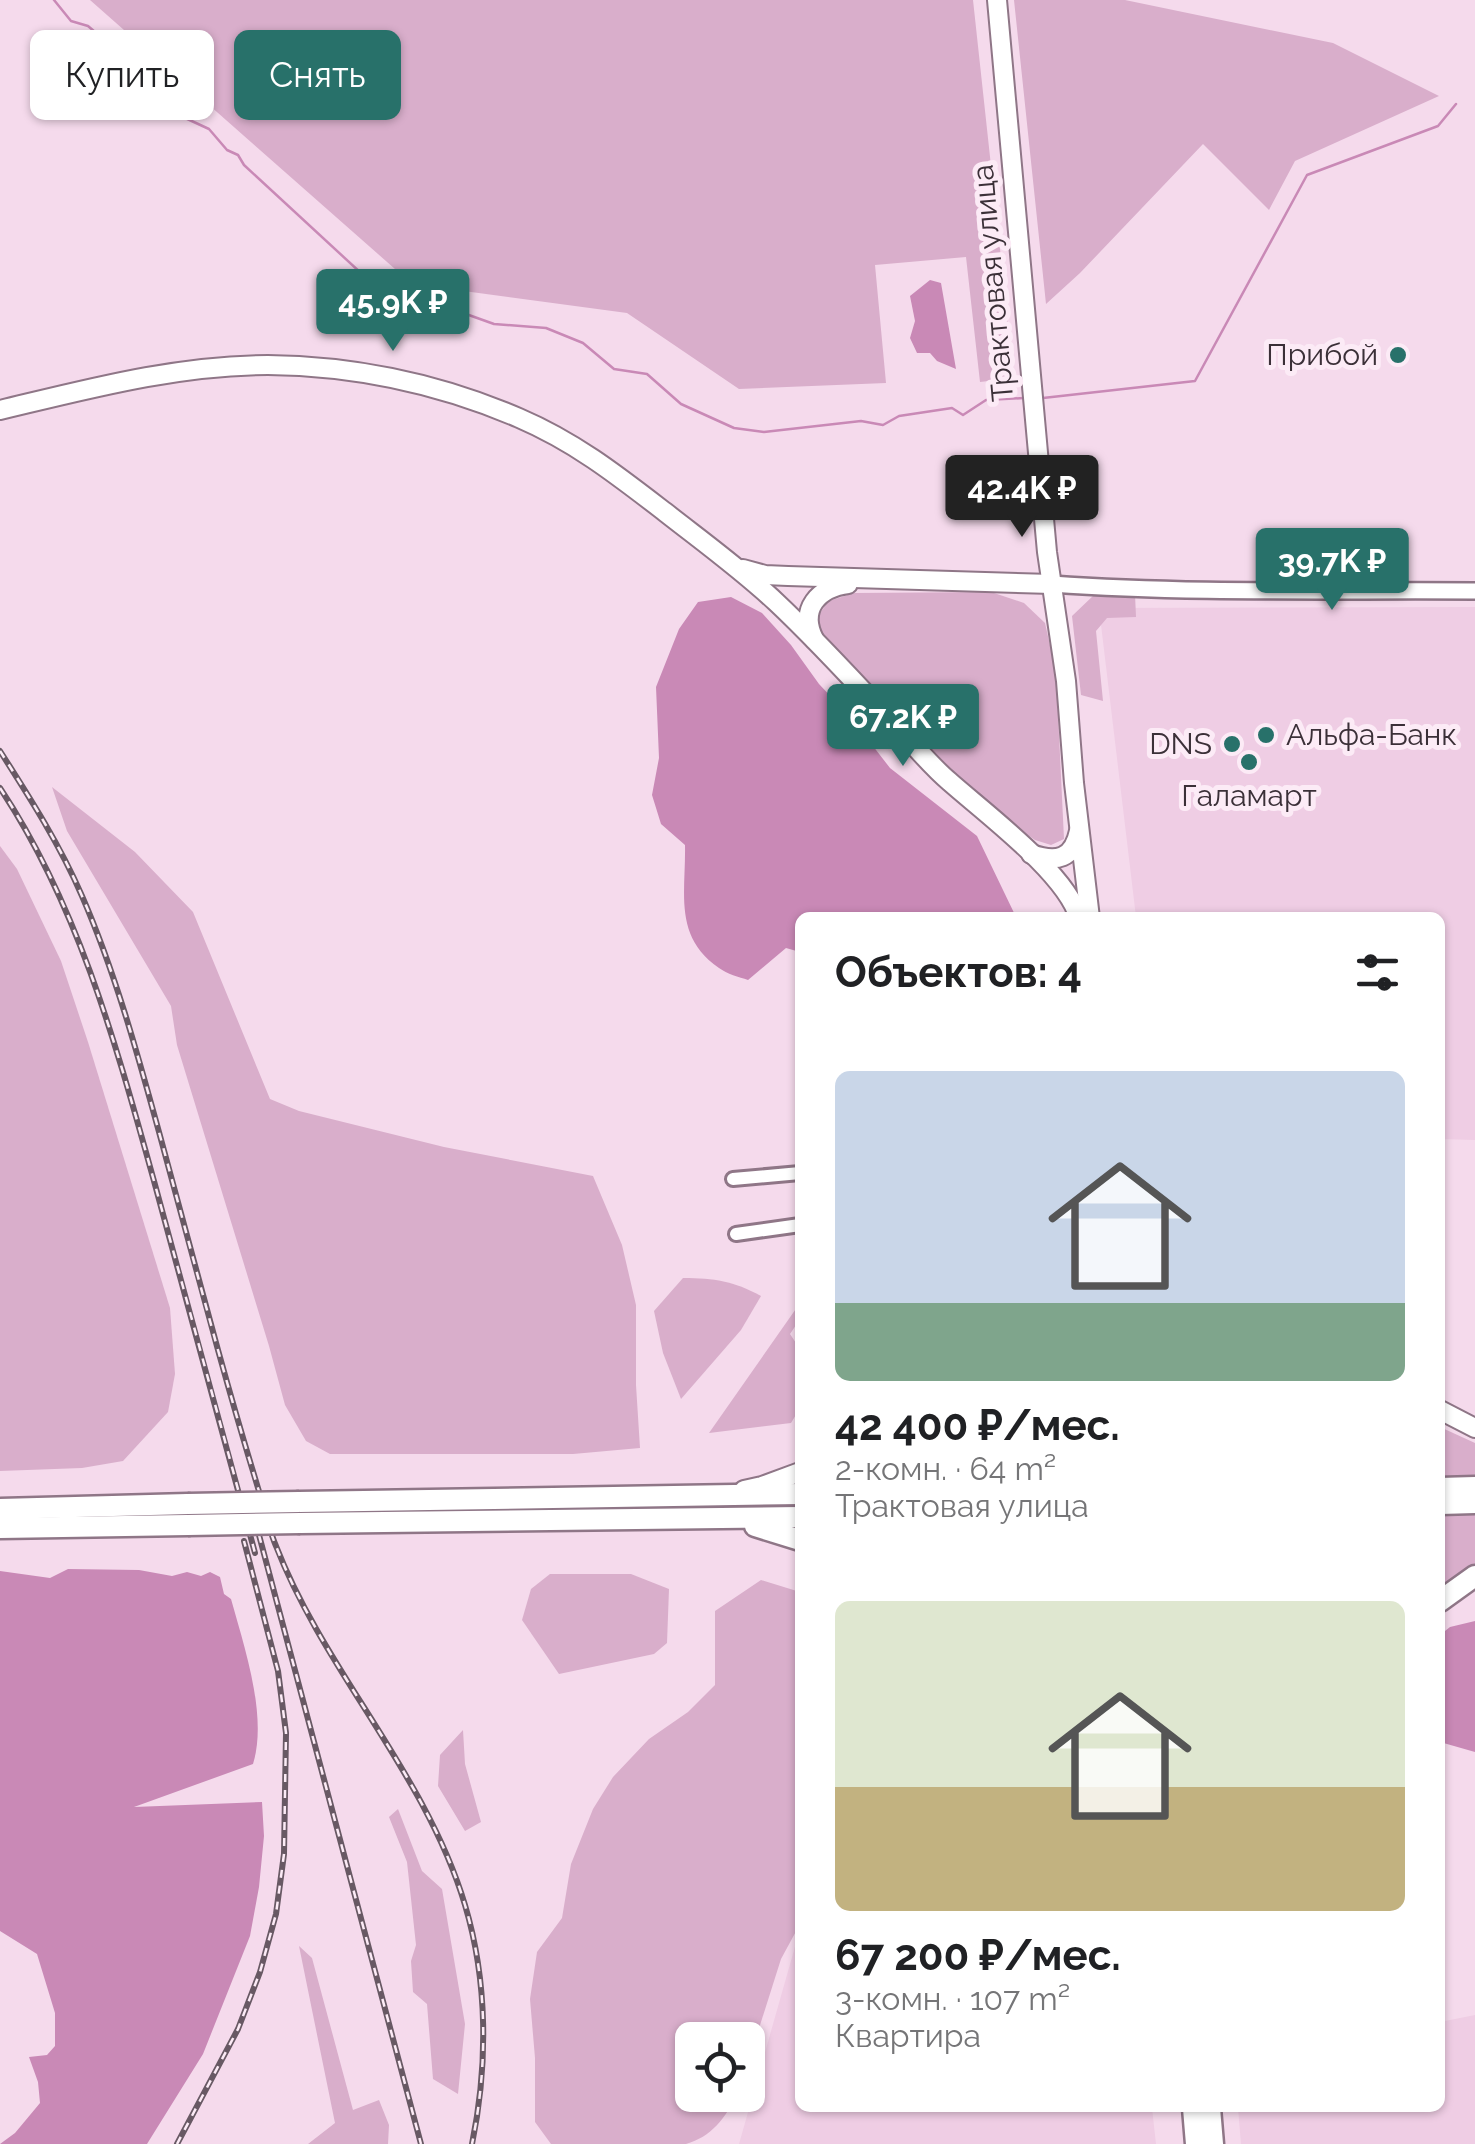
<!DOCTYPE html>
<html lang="ru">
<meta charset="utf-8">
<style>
body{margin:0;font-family:Raleway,sans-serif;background:#f6f6f6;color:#202124;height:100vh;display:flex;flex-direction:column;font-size:38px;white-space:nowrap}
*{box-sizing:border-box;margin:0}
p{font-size:32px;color:#757577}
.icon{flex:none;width:55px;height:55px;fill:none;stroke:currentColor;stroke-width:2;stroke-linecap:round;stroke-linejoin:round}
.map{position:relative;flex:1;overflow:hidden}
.details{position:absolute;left:795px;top:912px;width:650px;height:1200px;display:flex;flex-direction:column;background:#fff;border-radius:15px;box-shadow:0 2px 8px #0004}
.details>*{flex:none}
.banner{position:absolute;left:30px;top:30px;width:615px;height:90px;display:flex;gap:20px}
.controls{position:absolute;left:675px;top:2022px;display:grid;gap:20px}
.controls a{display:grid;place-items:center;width:90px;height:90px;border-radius:15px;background:#fff;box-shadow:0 2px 8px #0004;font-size:50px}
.price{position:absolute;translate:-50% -85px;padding:0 22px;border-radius:10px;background:#28716a;color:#fff;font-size:32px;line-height:65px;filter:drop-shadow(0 2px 5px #0008)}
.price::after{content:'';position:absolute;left:50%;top:60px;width:30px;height:22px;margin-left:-15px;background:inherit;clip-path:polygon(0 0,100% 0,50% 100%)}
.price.selected{background:#222;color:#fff}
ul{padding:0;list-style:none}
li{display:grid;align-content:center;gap:20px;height:530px;padding:0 40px}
li span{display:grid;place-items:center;height:310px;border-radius:15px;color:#555}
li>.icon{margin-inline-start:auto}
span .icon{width:180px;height:180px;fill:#fffc;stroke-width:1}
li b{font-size:42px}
h2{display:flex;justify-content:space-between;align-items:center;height:120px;padding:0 40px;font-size:42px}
.chip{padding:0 35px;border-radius:15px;background:#fff;box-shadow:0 2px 8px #0004;font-size:35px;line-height:90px}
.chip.selected{background:#28716a;color:#fff}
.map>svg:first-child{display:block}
.built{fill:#efcde4}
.green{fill:#d9aecb}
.water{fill:#c989b6}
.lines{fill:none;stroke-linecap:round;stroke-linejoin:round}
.stream{stroke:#c989b6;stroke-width:2.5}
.minor-casing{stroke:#8f7687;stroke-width:18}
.tertiary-casing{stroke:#8f7687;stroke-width:20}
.secondary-casing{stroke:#8f7687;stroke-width:22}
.primary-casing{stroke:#8f7687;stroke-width:25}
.minor{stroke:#fff;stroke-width:12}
.tertiary{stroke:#fff;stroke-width:15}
.secondary{stroke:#fff;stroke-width:18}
.primary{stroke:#fff;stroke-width:20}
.rail-casing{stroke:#685964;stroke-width:6}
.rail{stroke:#fcebf6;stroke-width:2.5;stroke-dasharray:8;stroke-linecap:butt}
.primary-bridge-casing{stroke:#8f7687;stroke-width:25;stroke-linecap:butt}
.primary-bridge{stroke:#fff;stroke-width:20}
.poi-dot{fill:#28716a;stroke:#fcebf6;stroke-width:4}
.labels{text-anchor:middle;stroke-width:10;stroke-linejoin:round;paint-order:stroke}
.street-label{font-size:30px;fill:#3b3038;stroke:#fcebf6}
.poi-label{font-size:30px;fill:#3b3038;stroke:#fcebf6;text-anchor:end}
</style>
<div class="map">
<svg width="1475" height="2144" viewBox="0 0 1475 2144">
<rect width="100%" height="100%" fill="#f5daec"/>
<g class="built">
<path d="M1475,607V1140L1440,1139V918L1136,917L1099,608Z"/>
<path d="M800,1929V2108H1152L1156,2144H739Z"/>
<path d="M1475,2015V2144H1241L1238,2108H1440V2022Z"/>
</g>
<g class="green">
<path d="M90,0H973L1014,378L980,382L966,257L875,265L886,383L739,389L627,313L412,284Z"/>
<path d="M1014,0H1125L1333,43L1439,96L1295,161L1269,210L1203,144L1080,273L1046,304Z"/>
<path d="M991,592L1024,603L1045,623L1056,672L1064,839L1051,845L1035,840L946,779L822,639L816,618L829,601L854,593Z"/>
<path d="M1135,594L1136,617L1107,618L1096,631L1103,701L1081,695L1072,616L1094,595Z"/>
<path d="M52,787L135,852L193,912L270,1099L299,1111L444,1147L593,1176L622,1245L636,1305V1385L640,1448L573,1454H330L306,1441L285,1405L269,1346L177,1045L171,1006L67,831Z"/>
<path d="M0,846L17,869L61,961L88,1042L170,1308L175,1374L168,1412L123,1461L82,1468L0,1471Z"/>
<path d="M683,1278C715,1278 733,1281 761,1296L741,1330L681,1399L663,1353L654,1311Z"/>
<path d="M800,1303V1319L790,1334L800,1349V1408L791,1423L709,1433Z"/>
<path d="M1440,1427L1475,1443V1476L1440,1477Z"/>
<path d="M1440,1515H1475V1567L1440,1586Z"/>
<path d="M550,1574H631L669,1589L667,1643L654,1654L559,1674L522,1620L531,1589Z"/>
<path d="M761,1580L800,1592V1924L781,1959L748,2063V2040H692V2095H736C726,2118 711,2137 686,2144H551L535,2122V2058L530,1999L537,1952L562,1918L571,1864L593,1809L613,1777L649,1739L688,1712L715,1685V1611Z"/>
<path d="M463,1730L465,1764L481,1822L465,1831L438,1786L440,1755Z"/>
<path d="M398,1809L422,1871L442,1889L465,2024L458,2094L433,2079L427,2004L413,1992L411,1961L416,1945L407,1862L389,1817Z"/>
<path d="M299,1946L312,1958L353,2110L379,2100L389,2125L388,2144H308L335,2123Z"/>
</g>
<g class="water">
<path d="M930,280L941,283L956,369L937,361L930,353H917L910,338L915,321L910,296Z"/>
<path d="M731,597L762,613L791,645L819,684L852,719L890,768L977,836L1016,917L800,918V952L786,948L748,980C739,977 727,974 719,968C673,936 686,893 685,845L661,824L652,795L659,758L656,687L679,629L698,602Z"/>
<path d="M68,1569L139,1570L172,1576L187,1572L201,1576L210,1572L220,1577L224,1594L231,1599C244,1646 268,1716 253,1764L134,1807L262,1802L264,1836L259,1887L250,1936L203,2054L147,2144H0L15,2133L40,2103L38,2082L29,2057L47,2055L55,2046V2013L37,1954L0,1931V1571L50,1578Z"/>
<path d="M1475,1621V1752L1440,1742V1635L1450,1627Z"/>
</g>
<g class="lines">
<g class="stream">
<path d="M54,0L71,21L88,26L158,86L183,117L209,129L227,150L238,155L244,165L388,298L391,313L399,319L427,313"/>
<path d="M466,314L494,324L546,328L583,343L614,369L647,374L681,404L734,428L764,432L861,421L883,425L899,416L952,408L963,415L986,400L1024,398"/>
<path d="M1043,398L1195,381L1307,175L1438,126L1456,104"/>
</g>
<defs>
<g id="minor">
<path d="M733,1179L800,1173"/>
<path d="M736,1234L800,1225"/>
</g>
<path id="tertiary" d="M1052,584C1192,594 1334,590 1475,591"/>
<g id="secondary">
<path d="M997,0L1047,552L1066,681L1074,783L1090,918"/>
<path d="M0,410C88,389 177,365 268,365C354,366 440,384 519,418C575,442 617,475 665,512C702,541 742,570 776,602C826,649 871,700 918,750C928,761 938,772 950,782C985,813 1067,874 1079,918"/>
<path d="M743,569L765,575L788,576L1052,584"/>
<path d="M814,639C799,609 818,588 848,584"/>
<path d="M1031,854C1057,863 1073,859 1079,831"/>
<path d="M1440,1410L1475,1428"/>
<path d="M744,1490L762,1486L800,1472"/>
</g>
<g id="primary">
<path d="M1440,1488L1475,1487"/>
<path d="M299,1502L800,1494"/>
<path d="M1440,1504L1475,1503"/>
<path d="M0,1509L188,1504"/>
<path d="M300,1523L800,1517"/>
<path d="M755,1526L800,1540"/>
<path d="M0,1528L188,1525"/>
<path d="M1440,1601L1475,1576"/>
<path d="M1193,2108L1196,2144"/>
<path d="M1210,2108L1213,2144"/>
</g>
</defs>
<use href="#minor" class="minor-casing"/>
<use href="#tertiary" class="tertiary-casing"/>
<use href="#secondary" class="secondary-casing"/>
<use href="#primary" class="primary-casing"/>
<use href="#minor" class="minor"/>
<use href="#tertiary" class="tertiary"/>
<use href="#secondary" class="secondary"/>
<use href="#primary" class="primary"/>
<defs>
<g id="rail">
<path d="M0,751C30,798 60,845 82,896C115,972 137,1052 159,1132C179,1205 198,1278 218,1350C231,1397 244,1442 258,1488C264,1507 268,1527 276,1546C325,1672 426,1774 465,1905C488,1982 488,2066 472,2144"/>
<path d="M0,788C79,907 116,1045 154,1181C188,1305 222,1429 255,1553"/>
<path d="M259,1535L421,2144"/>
<path d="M177,2144L238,2029L260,1972L276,1914L284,1854L286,1733L278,1671L244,1541"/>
</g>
</defs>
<use href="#rail" class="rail-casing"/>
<use href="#rail" class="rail"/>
<defs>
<g id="primary-bridge">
<path d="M188,1504L299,1502"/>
<path d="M188,1525L300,1523"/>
</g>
</defs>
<use href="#primary-bridge" class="primary-bridge-casing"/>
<use href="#primary-bridge" class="primary-bridge"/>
</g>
<g class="poi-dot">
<circle cx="1398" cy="355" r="10"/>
<circle cx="1266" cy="735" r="10"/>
<circle cx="1232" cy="744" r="10"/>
<circle cx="1249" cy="762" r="10"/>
</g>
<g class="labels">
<g class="street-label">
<text transform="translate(993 283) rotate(-95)" y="10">Трактовая улица</text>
</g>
<g class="poi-label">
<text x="1378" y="365">Прибой</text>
<text x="1286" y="745" text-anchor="start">Альфа-Банк</text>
<text x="1212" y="754">DNS</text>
<text x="1249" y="806" text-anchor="middle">Галамарт</text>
</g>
</g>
</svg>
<div class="controls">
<a><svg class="icon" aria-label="locate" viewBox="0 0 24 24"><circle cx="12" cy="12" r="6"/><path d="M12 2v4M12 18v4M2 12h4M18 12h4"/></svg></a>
</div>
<b class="price" style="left:393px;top:354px">45.9K ₽</b>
<b class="price selected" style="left:1022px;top:540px">42.4K ₽</b>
<b class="price" style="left:1332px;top:613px">39.7K ₽</b>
<b class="price" style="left:903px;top:769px">67.2K ₽</b>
<div class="banner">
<a class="chip">Купить</a>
<a class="chip selected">Снять</a>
</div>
<section class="details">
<h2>Объектов: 4<svg class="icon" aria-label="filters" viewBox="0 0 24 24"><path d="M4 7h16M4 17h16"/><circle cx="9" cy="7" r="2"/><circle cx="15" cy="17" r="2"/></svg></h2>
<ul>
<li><span style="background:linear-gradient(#c9d6e8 75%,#7fa58c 0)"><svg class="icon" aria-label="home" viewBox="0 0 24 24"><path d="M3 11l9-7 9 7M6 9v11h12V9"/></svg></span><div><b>42 400 ₽/мес.</b><p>2-комн. · 64 m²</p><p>Трактовая улица</p></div></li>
<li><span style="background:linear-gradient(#dfe7d0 60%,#c2b280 0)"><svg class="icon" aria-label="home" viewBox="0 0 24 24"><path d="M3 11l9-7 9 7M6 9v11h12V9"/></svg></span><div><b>67 200 ₽/мес.</b><p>3-комн. · 107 m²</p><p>Квартира</p></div></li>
</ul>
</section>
</div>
